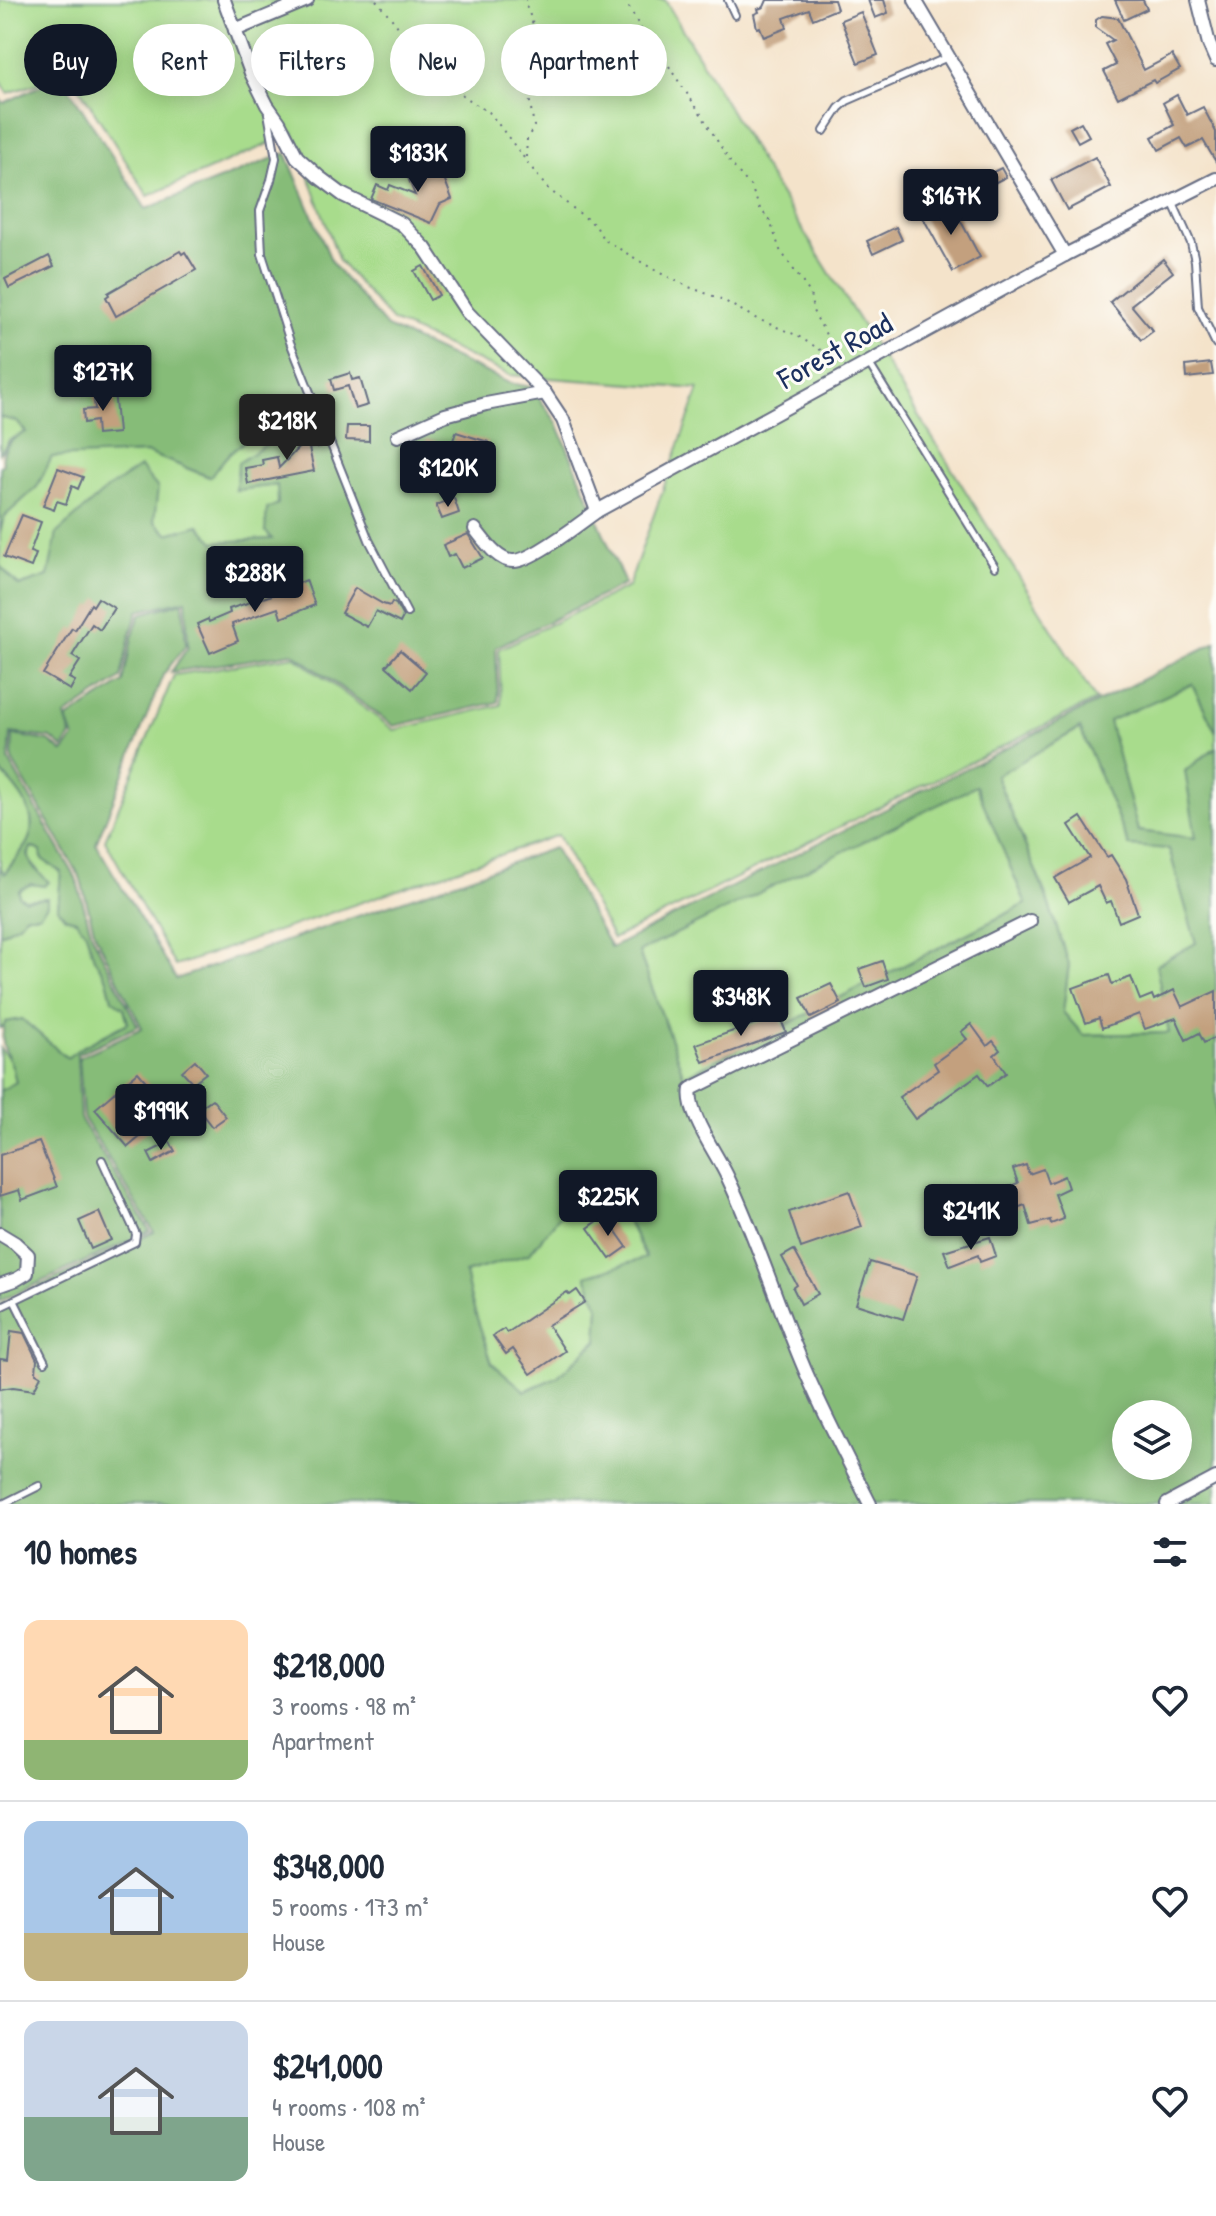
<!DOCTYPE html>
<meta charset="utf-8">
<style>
body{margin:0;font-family:"Patrick Hand",sans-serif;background:#f6f6f7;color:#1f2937;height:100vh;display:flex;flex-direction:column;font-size:30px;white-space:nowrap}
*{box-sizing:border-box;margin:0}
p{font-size:26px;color:#747a83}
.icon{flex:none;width:44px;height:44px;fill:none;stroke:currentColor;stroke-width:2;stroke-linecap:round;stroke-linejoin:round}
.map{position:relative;height:1504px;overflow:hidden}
.sheet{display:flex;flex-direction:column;background:#fff;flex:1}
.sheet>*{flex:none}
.banner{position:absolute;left:24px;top:24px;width:800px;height:72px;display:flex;gap:16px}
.tools{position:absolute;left:1112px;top:1400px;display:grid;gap:16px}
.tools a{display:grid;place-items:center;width:80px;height:80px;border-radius:50%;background:#fff;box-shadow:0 4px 20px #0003;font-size:40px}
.price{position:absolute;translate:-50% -68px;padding:0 18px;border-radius:8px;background:#111827;color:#fff;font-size:26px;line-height:52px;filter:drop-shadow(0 2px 4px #0008)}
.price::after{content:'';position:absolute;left:50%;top:48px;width:24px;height:18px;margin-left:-12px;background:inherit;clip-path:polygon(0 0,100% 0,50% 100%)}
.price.active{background:#222;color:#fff}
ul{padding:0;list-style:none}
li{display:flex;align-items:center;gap:24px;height:200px;padding:0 24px}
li+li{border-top:2px solid #e0e1e3}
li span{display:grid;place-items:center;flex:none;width:224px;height:160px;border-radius:16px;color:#555}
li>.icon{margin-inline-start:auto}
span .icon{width:96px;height:96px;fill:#fffc;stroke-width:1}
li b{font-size:34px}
h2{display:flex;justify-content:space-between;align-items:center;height:96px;padding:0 24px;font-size:34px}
.pill{padding:0 28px;border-radius:36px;background:#fff;box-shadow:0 4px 20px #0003;font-size:28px;line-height:72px}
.pill.active{background:#111827;color:#fff}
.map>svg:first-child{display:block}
.green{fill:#a8dc8c;stroke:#628675;stroke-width:2}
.forest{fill:#86bc78;stroke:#50766b;stroke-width:2;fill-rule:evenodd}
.building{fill:#c3a07e}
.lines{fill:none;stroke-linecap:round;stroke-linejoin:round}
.lane-casing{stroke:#676e84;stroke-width:10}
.street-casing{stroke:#676e84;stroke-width:16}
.path{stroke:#676e84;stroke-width:2;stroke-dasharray:2 6;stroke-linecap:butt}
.lane{stroke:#fff;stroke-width:6}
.street{stroke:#fff;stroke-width:12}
.labels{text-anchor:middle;stroke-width:6;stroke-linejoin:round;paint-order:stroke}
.street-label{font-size:30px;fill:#1b2f5e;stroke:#fdfcf7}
</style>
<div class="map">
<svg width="1216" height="1504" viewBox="0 0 1216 1504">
<rect width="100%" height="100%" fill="#fdfcf7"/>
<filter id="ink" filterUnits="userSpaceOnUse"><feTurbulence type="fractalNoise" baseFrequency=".0125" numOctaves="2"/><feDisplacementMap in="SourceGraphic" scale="16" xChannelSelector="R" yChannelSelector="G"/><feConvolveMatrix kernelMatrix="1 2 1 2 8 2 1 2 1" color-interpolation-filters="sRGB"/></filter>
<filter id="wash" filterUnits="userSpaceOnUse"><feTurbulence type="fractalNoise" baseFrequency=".006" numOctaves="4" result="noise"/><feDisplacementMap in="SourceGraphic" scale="32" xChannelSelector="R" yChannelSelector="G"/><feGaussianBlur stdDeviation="1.8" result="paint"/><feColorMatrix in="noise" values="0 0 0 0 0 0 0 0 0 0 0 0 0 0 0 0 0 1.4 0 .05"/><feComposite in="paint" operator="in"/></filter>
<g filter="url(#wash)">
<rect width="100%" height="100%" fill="#f4e3ca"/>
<g class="green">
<path d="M0,0H665L769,176L1096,700L613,939L558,835L175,966L105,840L174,675L294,656L394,730L501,705L499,649L628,587L699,389L509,375L392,321L339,261L294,133L148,196L70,73L8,93L0,80Z"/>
<path d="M0,417L17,421L27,432L9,440L0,453Z"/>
<path d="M255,432L277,438L236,490L278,485V504L273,539L213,542L199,525L168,534L154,521L48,576L19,586L0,566V533L4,517L37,487L52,456L148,453L209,477L226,457Z"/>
<path d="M1192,684L1216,732V747L1185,771L1197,839L1138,831L1108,721Z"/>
<path d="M1081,728L1129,845L1169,849L1196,943L1170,1033L1083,1035L1063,1012L1069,964L1045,893L996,775Z"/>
<path d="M0,771C18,789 42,816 27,843C20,854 11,864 4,874L0,866Z"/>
<path d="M976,785L1026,904L684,1076L639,952Z"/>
<path d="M31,847L42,851V859L61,872L58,908L65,917L76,920L86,933L94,958L107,979L112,999L124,1008L128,1023L80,1048L67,1058L22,1019L0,1028V934L19,924L25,915L46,898L25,900L19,896V890L31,884L44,886C42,882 41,878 40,874C34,862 25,863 31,847Z"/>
<path d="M0,1048L12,1063L16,1082L0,1091Z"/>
<path d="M615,1194L646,1259L599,1307L597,1340L557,1377L524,1391L492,1363L471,1300L465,1273L529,1254L562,1213Z"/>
</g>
<g class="forest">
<path d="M61,76L146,209L286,153L333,265L387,327L509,383L531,387L557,423L625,584L496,647L498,702L394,726L293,653L171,672L188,647L186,600L138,611L130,636L121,678L65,716L71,736L63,748L51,738L11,733L9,761L76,878L92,935L138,1026L77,1054L80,1118L150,1231L0,1301V1091L16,1082C14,1075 13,1067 10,1061C3,1047 0,1038 5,1022L22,1019L67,1058L80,1048L128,1023L124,1008L112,999L107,979L94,958L86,933L76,920L65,917L58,908L61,872L42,859L41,851L31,847L28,855L32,866L49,882L44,886L31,884L19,890V896L25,900L47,898V905L39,915H25L19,924L0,934V866L4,874C12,864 21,854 27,843C42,816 18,789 0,771V566L19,586L48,576L57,533L107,489L140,467L158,488L154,521L168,534L199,525L214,542L272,539L265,531L267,509L278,504L277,485L236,490L238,463L276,438L255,432L226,457L210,477L148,453L52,457L37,487L4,517L0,533V466L3,464C0,447 12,438 26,432L17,422L0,417V99L4,103Z"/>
<path d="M183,602L186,645L163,675L96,844L176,979L554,848L611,948L1216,642V732L1192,684L1109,721L1138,831L1196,838L1185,771L1216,747V1504H0V1305L154,1232L83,1117L79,1057L142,1028L95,934L80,877L12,760L13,735L49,741L63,752L74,738L67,719L123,682L132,638L140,614ZM1080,728L1129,846L1169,849L1196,943L1156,965L1169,1033L1083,1035L1063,1012L1069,964L1045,893L996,776ZM976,786L1026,904L684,1076L639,952ZM615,1194L646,1258L586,1276L599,1307L597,1341L557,1377L525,1391L492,1363L471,1300L465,1273L529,1254L562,1213ZM1126,1414H1178V1466H1126Z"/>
</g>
<g id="blocks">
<g class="building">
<path d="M767,0H834L837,9L813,19L809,9L784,18L787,28L764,37L760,27L757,28L754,14L759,12L758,9L764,7Z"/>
<path d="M868,0H884L888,13L875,18Z"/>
<path d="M1115,0H1143L1147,9L1124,20Z"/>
<path d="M861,12L878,55L858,63L841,20Z"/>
<path d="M1102,16L1118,18L1144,70L1172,55L1180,69L1155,83L1153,80L1118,98L1104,71L1116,65L1105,44L1113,40L1096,28V20Z"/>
<path d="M1177,95L1187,115L1203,107L1216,132V162L1203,140L1187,148L1181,138L1159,150L1152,137L1174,125L1163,103Z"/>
<path d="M1081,122L1089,136L1078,142L1070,128Z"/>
<path d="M1095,157L1111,187L1067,210L1051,180Z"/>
<path d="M438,162L452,199L440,204L431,223L371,199L377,185L388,190L390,185L415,195L407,175Z"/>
<path d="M1001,168L1006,177L988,186L983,177Z"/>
<path d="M947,202L953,215L957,214L980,257L953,272L921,214Z"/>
<path d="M896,227L902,240L873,254L867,241Z"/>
<path d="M180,251L182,254L185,252L196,270L116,316L106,297L109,295L108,293Z"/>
<path d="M49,256L54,266L9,288L5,279Z"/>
<path d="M1163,259L1173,272L1131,305L1153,331L1141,340L1110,302Z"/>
<path d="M423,266L439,295L430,300L414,271Z"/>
<path d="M1211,363L1213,375L1187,378L1186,366Z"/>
<path d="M350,373L352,380L360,378L368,405L355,409L348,386L334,390L331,379Z"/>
<path d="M114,390L118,433L97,435L96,421L84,423L83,410L95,409L93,392Z"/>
<path d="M347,426H369V441L346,440Z"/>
<path d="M304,429L319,431L321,436L320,447L309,448L314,471L248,484L245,468L263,465L262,460L277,457L279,468L303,443Z"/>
<path d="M456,432L488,442L475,481L446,472L448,465L421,456L427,439L451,446Z"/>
<path d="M58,468L83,477L78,489L72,486L66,504L57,501L54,510L43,506Z"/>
<path d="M454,498L459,513L442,519L436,505Z"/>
<path d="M22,515L41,522L30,552L36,554L31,567L4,557Z"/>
<path d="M468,534L483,558L462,568L455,554L448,557L443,545Z"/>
<path d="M306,580L315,605L281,618L278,608L232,624L238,641L210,653L197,624L208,619L209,622L230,613L229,609L272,595Z"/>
<path d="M355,588L383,604L390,606L392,602L396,604L403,617L400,623L376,611L367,627L341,613Z"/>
<path d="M98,598L114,608L100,630L92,624L72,656L80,661L69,678L75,681L70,690L43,674L72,628L75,630L91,604L93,606Z"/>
<path d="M400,650L426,672L412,689L386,666Z"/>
<path d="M1081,817L1107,857L1111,855L1126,879L1138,914L1119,922L1111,901L1106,903L1098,886L1069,902L1055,878L1090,858L1069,825Z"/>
<path d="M882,961L888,979L866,987L859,969Z"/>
<path d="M1109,975L1112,984L1131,977L1140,1000L1152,995L1154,1000L1174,990L1182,1007L1216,991V1037L1204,1043L1199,1033L1186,1040L1176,1018L1145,1029L1139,1014L1102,1028L1099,1018L1086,1023L1073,988Z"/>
<path d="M831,984L841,1003L811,1018L801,998Z"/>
<path d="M779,1015L786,1032L703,1062L696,1044Z"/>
<path d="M971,1024L987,1046L993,1041L1000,1050L994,1055L1006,1073L988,1086L979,1074L915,1119L899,1097L938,1070L934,1063L967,1039L961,1032Z"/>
<path d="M195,1060L206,1073L193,1083L182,1071Z"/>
<path d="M138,1072L171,1111L128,1147L95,1109Z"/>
<path d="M212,1099L226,1117L212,1127L198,1109Z"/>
<path d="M39,1142L57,1187L22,1200L19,1190L0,1196V1155Z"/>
<path d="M170,1142L175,1151L153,1163L148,1153Z"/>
<path d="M1026,1165L1029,1174L1043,1169L1048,1183L1064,1176L1068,1188L1055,1194L1064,1219L1051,1224L1050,1220L1031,1225L1025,1205L1003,1213L996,1192L1018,1183L1013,1169Z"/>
<path d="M849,1191L862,1227L801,1248L789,1212Z"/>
<path d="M99,1212L111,1240L91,1249L79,1221Z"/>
<path d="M605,1216L627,1247L610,1259L588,1228Z"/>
<path d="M990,1237L996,1256L980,1262L978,1255L950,1266L944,1251Z"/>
<path d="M794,1250L818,1294L801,1304L793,1288L797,1285L782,1257Z"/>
<path d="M870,1262L917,1276L903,1319L856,1304Z"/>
<path d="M577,1290L585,1302L548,1325L565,1351L531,1374L513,1349L506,1354L493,1336L504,1329L507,1333L567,1292L570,1295Z"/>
<path d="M11,1331L24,1333L37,1360L36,1373L41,1376L34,1390L13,1387L0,1389V1359L8,1360Z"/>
</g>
</g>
</g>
<g filter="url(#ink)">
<use href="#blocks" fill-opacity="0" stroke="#676e84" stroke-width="2"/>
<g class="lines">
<defs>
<g id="lane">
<path d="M728,0L735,15"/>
<path d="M268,113L276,158L271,180L260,211L262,254L290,342L369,540L407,613"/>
<path d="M824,131L839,108L847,101L948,57"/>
<path d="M1172,201L1191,243L1195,261L1198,307L1216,344"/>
<path d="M868,362L995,567"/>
<path d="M14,1300L45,1362"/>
<path d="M0,1307L135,1242L136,1234L102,1160"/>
<path d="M3,1504L39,1486"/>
</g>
<g id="street">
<path d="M224,0L251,73L267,105L279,122L297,157L319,177L343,195L402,224L425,248L467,312L545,393L563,420L597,511L1065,255L1216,179"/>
<path d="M915,0L1065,255"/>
<path d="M1198,0L1209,44L1216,60"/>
<path d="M235,30L307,0"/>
<path d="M398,436L445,415L486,404L545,393"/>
<path d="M475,529C484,540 498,562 514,561C532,561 580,523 597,511"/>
<path d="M0,1234L15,1243L28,1255L27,1273L17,1279L0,1285"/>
<path d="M870,1504C849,1462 827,1420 808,1377C779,1311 759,1243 728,1178C718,1155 686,1113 691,1089L1030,921"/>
<path d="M1167,1504L1216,1478"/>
</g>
</defs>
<use href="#lane" class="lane-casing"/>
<use href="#street" class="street-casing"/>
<g class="path">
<path d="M376,0C392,18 405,36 420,55C433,71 471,104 489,112L547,188L596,226L603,239L658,272L689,287L721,299L755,318L796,335L842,363"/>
<path d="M625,0L642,31L658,47L673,73L701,114L732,165L751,187L761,211L769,218L780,250L810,293L813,311L840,360"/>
<path d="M526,157L527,139L534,126L529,97L534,40L532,20L526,6V0"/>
</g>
<use href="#lane" class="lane"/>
<use href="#street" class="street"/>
</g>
</g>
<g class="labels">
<g class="street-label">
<text transform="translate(835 351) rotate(-29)" y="10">Forest Road</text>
</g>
</g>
</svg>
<div class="tools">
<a><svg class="icon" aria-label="layers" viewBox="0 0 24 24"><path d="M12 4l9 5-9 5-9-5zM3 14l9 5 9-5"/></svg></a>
</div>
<b class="price" style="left:418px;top:194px">$183K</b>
<b class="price" style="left:951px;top:237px">$167K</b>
<b class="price" style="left:103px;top:413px">$127K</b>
<b class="price active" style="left:287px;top:462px">$218K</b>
<b class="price" style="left:448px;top:509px">$120K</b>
<b class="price" style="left:255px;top:614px">$288K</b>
<b class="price" style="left:741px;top:1038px">$348K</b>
<b class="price" style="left:161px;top:1152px">$199K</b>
<b class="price" style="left:608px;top:1238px">$225K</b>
<b class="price" style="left:971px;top:1252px">$241K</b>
<div class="banner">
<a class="pill active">Buy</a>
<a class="pill">Rent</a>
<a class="pill">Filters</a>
<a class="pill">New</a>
<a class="pill">Apartment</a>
</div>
</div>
<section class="sheet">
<h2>10 homes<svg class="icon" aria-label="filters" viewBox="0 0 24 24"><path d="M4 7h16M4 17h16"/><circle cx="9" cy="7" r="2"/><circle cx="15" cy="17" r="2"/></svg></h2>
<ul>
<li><span style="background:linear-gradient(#ffd9b3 75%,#8fb573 0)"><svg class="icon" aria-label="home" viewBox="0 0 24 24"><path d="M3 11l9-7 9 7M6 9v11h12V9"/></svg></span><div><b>$218,000</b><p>3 rooms · 98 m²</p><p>Apartment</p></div><svg class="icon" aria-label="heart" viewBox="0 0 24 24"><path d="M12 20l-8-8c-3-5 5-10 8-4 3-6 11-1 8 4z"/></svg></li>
<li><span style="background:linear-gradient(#a9c7e8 70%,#c2b280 0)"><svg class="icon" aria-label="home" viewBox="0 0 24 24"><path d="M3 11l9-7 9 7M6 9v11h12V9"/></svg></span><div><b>$348,000</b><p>5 rooms · 173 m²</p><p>House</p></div><svg class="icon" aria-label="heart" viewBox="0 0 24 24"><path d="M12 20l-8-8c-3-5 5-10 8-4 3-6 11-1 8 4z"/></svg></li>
<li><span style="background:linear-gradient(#c9d6e8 60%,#7fa58c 0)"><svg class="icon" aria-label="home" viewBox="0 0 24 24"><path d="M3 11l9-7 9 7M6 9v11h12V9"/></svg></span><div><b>$241,000</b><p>4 rooms · 108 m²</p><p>House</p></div><svg class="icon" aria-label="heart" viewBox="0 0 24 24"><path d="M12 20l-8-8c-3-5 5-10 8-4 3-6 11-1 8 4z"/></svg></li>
</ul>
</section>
